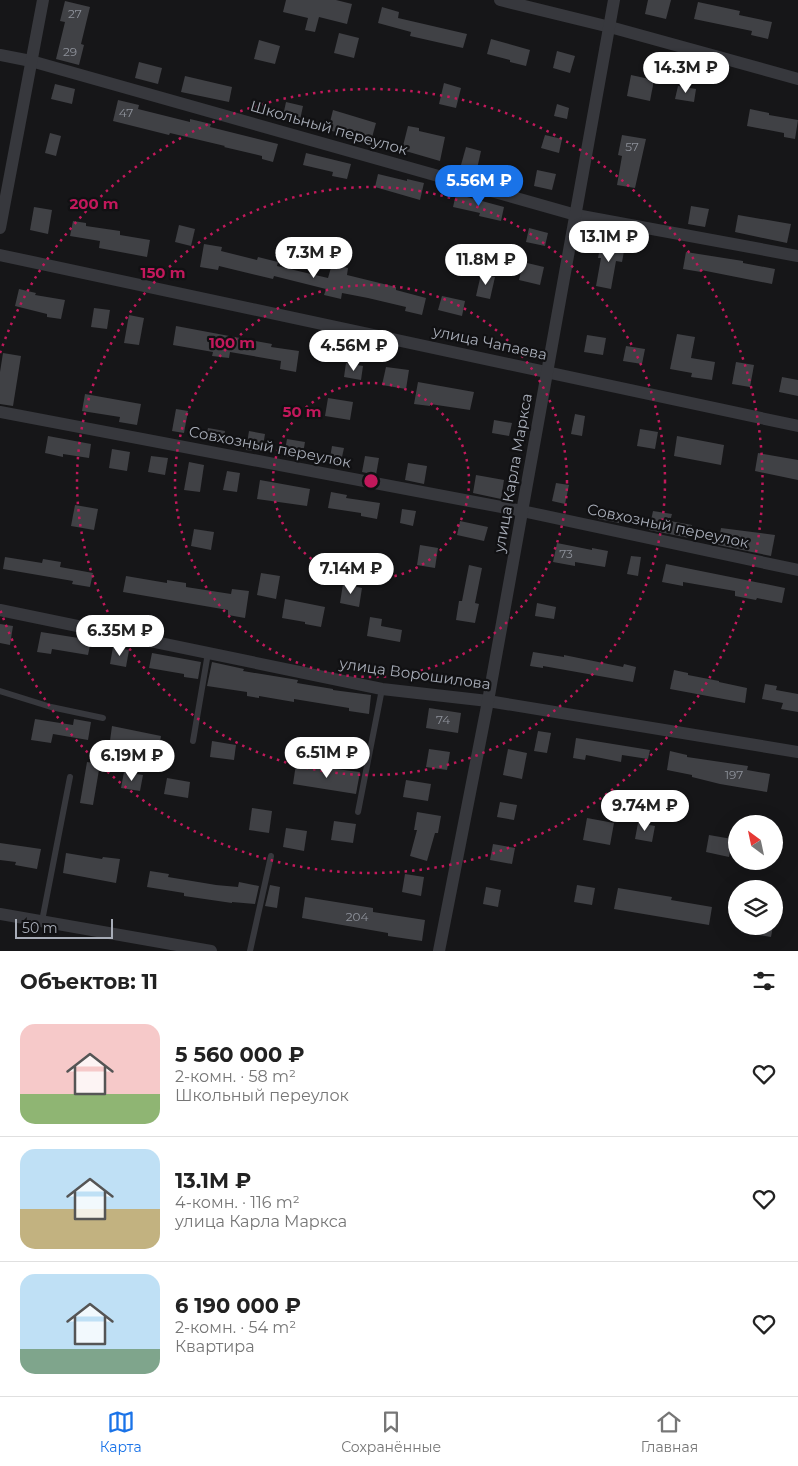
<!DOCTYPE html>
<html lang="ru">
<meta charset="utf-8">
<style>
body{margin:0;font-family:Montserrat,sans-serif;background:#f6f6f6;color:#222;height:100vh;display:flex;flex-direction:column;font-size:19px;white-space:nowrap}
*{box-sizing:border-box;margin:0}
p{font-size:16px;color:#767676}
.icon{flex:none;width:28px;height:28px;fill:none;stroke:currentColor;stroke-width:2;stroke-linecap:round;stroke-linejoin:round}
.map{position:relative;height:951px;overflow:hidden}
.sheet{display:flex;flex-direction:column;background:#fff;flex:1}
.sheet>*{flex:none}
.needle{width:32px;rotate:327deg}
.controls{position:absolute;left:728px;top:815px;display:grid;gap:10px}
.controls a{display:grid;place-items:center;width:55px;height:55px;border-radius:50%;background:#fff;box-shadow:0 5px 20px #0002;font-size:25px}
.scale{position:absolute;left:15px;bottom:12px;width:98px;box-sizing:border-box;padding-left:5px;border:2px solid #a8adb8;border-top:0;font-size:14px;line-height:18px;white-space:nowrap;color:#a8adb8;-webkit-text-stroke:4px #111113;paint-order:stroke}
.price{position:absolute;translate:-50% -42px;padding:0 11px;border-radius:18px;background:#fff;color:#222;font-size:16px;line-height:32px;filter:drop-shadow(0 1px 2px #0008)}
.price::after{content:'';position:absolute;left:50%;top:30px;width:15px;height:11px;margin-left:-8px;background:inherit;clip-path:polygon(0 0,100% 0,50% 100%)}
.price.selected{background:#1a73e8;color:#fff}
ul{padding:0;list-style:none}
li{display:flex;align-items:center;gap:15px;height:125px;padding:0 20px}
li+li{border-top:1px solid #e0e0e0}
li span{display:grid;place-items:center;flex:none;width:140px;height:100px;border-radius:15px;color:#555}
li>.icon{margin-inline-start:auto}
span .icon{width:60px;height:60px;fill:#fffc;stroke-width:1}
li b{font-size:21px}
h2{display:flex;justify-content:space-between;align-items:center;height:60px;padding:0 20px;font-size:21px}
.dock{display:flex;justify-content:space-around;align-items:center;height:70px;border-top:1px solid #e0e0e0;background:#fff;font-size:14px;color:#767676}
.dock a{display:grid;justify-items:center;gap:2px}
.dock .selected{color:#1a73e8}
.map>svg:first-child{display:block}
.building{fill:#404145}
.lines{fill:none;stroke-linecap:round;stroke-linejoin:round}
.service{stroke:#37383d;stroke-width:6}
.minor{stroke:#37383d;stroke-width:12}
.ring{fill:none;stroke:#c2185b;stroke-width:2.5;stroke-dasharray:2.5 5}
.labels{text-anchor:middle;stroke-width:4.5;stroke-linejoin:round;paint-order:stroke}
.number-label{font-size:12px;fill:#8e929b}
.street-label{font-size:15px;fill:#a8adb8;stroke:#111113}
.centre{fill:#c2185b;stroke:#111113;stroke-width:2.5}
.ring-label{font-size:15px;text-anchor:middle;font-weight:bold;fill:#c2185b;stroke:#111113;stroke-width:4.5;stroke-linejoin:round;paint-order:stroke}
</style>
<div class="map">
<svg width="798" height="951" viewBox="0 0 798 951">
<rect width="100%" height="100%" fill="#161618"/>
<g class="building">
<path d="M286,0H336L352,4L347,24L319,17L315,32L305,30L308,18L283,12Z"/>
<path d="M648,0H671L666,19L645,14Z"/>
<path d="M65,1L90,7L81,44L84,45L79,65L56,59L65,22L60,21Z"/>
<path d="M698,2L740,11L739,15L772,22L768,39L751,35L752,31L694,19Z"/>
<path d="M382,7L399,12L398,18L467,34L463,48L410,36L411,32L378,23Z"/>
<path d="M339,33L359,38L354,58L334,53Z"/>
<path d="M491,39L530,50L526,66L510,62V60L487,54Z"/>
<path d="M259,40L280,46L275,64L254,59Z"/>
<path d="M557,51L575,56L570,73L553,68Z"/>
<path d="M139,62L162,68L158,84L135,78Z"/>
<path d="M631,75L654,80L650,101L627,96Z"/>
<path d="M185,76L232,87L229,102L181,92Z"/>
<path d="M444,83L461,88L456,108L439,104Z"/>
<path d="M55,84L75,89L72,104L51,99Z"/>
<path d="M678,86L696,89L694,102L675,99Z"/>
<path d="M118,100L139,105L138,109L190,122V119L211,124L210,127L278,144L273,162L262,159V156L224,147L225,146L170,133L169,135L113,121Z"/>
<path d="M286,102L303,106L300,120L283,116Z"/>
<path d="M557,104L569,108L567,119L554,116Z"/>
<path d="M750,109L769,113V115L798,120L795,139L784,137V133L747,126Z"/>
<path d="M333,110L376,123L371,141L328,130Z"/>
<path d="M408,126L419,128V131L445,137L440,161L402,150Z"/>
<path d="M50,133L61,136L56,156L45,153Z"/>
<path d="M545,135L562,139L559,153L541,148Z"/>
<path d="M622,135L646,139L635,188L617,185L622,156L618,155Z"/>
<path d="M466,147L481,151L477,169L461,165Z"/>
<path d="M306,153L351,164L347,179L332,176L333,172L303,165Z"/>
<path d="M537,170L556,174L552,190L534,186Z"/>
<path d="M378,174L407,181V179L424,183L420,200L375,187Z"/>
<path d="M456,194L504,207L501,221L479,216L480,213L453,207Z"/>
<path d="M691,206L709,209L705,227L688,224Z"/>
<path d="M34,207L52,210L48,234L30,230Z"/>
<path d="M738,215L791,224L787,243L735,232Z"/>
<path d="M73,221L86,223V226L120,231V235L150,240L147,257L99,248L100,241L70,236Z"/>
<path d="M179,225L195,229L191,246L175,242Z"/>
<path d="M529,228L548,233L545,246L526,242Z"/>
<path d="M601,242L625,246L622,262L616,261L611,289L596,286L601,258H598Z"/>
<path d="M204,244L222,247L221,251L257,260L258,257L278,262L277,266L328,278L332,264L348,268L347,275L396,287V290L426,298L422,315L405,311L406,307L368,298L342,293L341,299L324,295L326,289L274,276L273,279L219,266L218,270L200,267Z"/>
<path d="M686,252L743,261V263L775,269L772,284L701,270V272L683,269Z"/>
<path d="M523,262L544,267L540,285L519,280Z"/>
<path d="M481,274L495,277L490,299L476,296Z"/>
<path d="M19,289L36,293L35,295L65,300L61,319L47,317V314L15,306Z"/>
<path d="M442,296L465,301L462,316L438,310Z"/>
<path d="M94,308L110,310L107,329L91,327Z"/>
<path d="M129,315L144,318L139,345L124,343Z"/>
<path d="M176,326L272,344L271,347L299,351L296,372L280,369L281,361L230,352L229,358L212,356L213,352L173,345Z"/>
<path d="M677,334L695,337L691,358L715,362L712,380L691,377L692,373L670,369Z"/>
<path d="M587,335L606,338L603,355L584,352Z"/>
<path d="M626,346L645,349L642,364L623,361Z"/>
<path d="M3,353L21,356L13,406L0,404V372Z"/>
<path d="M736,362L754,365L750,387L732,384Z"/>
<path d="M346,363L363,366L361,380L344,377Z"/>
<path d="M386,367L409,370L406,389L382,385Z"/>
<path d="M782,377L798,380V396L779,392Z"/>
<path d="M418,382L474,392L470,410L430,404V406L414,404Z"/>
<path d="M85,394L141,404L137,425L119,422L120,417L82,411Z"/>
<path d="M328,398L353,402L350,420L325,416Z"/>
<path d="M176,409L188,411L184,433L172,431Z"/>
<path d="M575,414L585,416L582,436L571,434Z"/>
<path d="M494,420L512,423L509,436L492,433Z"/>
<path d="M208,428L225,431L223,443L205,440Z"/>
<path d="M640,429L658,432L655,449L637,446Z"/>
<path d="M249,431L265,434L262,452L246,450Z"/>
<path d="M48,436L91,444L89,458L63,454V457L45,453Z"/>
<path d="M677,436L724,445L721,465L674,456Z"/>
<path d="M287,439L305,442L302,459L284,456Z"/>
<path d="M332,446L344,448L340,466L329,464Z"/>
<path d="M112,449L130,452L127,471L109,468Z"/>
<path d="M758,453L798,460V480L755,471Z"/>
<path d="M151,456L168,458L165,475L148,472Z"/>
<path d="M365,456L379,458L376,475L362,472Z"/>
<path d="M189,462L204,465L200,492L184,490Z"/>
<path d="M408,463L427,466L424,484L405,480Z"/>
<path d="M227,471L240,473L237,492L223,490Z"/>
<path d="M476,475L504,480L501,499L473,493Z"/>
<path d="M260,480L310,489L307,506L257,499Z"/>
<path d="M556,483L569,485L565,504L552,501Z"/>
<path d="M331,492L347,495L346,498L380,503L377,519L361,516V513L328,508Z"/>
<path d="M75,505L98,509L94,530L71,526Z"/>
<path d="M402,509L416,511L413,526L400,523Z"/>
<path d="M599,510L621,514L619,523L598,519Z"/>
<path d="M653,511L672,514L670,521L692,525L689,538L649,530Z"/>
<path d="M460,521L488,527L484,541L457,535Z"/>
<path d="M721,528L775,535L771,556L718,545Z"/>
<path d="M194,529L214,532L211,550L191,546Z"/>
<path d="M557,543L592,550V548L608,551L605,567L575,562V566L553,562Z"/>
<path d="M420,545L438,548L435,568L417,565Z"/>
<path d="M631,556L641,557L638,576L627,574Z"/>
<path d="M5,557L42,563L43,559L61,562L60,567L93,573L90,587L72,584L73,581L3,569Z"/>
<path d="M666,564L785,588L782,603L757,598L756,600L735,596V591L683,582V586L662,582Z"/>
<path d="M469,565L482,568L475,603L479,604L475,623L456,620L459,601H462Z"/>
<path d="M261,573L280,576L276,599L257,595Z"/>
<path d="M126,576L167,583V580L186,583V587L231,594L232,589L249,591L245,618L228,615V610L123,592Z"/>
<path d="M343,584L362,588L359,607L340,603Z"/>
<path d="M285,599L325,607L321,627L305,624V622L282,618Z"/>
<path d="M537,603L556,607L554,619L535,616Z"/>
<path d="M370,617L382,619L381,626L402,630L400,642L367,636Z"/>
<path d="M0,624L13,626L10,645L0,643Z"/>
<path d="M41,632L91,640L88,655L52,649L51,654L37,652Z"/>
<path d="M113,647L129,650L126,667L110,664Z"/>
<path d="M533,652L564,657V655L623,667L624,664L636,667L633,682L543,666V668L530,666Z"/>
<path d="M152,653L201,662L198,679L184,677V674L149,668Z"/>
<path d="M212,662L244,669L243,671L298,680L297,683L333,689V690L371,695L369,714L349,711V708L294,699V702L259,696V698L247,696V692L207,686Z"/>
<path d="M674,670L688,673V675L719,681V682L747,688L745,703L670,689Z"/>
<path d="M765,684L777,686L776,690L798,694V712L781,709L783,703L762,699Z"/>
<path d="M429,708L461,713L458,733L426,728Z"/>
<path d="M35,719L73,725L74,719L91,722L88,740L53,734L51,743L31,740Z"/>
<path d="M112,726L161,736L159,748L127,743L126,750L109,748Z"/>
<path d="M538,731L551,733L547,753L534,751Z"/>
<path d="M576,738L650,750L648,759L622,755L621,762L586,755L585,760L573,758Z"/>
<path d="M212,741L236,745L234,760L210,757Z"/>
<path d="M429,749L450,752L447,770L426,767Z"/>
<path d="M508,749L527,753L522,779L503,775Z"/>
<path d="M670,751L687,755V757L748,766L747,770L770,774L767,792L720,784L692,777V775L667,770Z"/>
<path d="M87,762L100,764L93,805L80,803Z"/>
<path d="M296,764L360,772L356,794L293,784Z"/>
<path d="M124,772L143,775L140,791L121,788Z"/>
<path d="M167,778L190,782L188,798L164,794Z"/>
<path d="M406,780L431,784L428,801L403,797Z"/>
<path d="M500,802L517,805L514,820L497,817Z"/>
<path d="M252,808L272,811L269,833L249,830Z"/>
<path d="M417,812L441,816L438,833H435L427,861L410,856L417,830H414Z"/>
<path d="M587,818L614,823L610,845L583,840Z"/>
<path d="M334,821L356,824L353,843L331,840Z"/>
<path d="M638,823L655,826L652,842L635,839Z"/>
<path d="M286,828L307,831L304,851L283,847Z"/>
<path d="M709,835L732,839L729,857L706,852Z"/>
<path d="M0,843L41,849L37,869L15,865L16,862L0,860Z"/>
<path d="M493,844L515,848L512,864L490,860Z"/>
<path d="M66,853L102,859L103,857L120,859L116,883L63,873Z"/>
<path d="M150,871L169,874L168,877L216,885L238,887L239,882L259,886L255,904L232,902V903L184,896V893L147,887Z"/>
<path d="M405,874L424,877L421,896L402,892Z"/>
<path d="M270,885L280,887L277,908L265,906Z"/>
<path d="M577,885L595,888L592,905L574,902Z"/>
<path d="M486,887L501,890L498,907L483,904Z"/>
<path d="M618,888L672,897L671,900L712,907L709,925L614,909Z"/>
<path d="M305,897L373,908V912L425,920L422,941L388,936V933L302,918Z"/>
<path d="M741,926H773L771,937L741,932Z"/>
</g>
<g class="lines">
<g class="service">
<path d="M0,691L51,707L103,718"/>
<path d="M193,741L208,653"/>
<path d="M358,812L382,689"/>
<path d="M42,921L70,777"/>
<path d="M250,951L271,856"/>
</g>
<g class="minor">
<path d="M500,0L610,27L798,79"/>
<path d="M0,55L31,61L576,215L798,256"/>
<path d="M0,228L43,0"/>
<path d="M0,255L798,426"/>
<path d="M0,412L522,511L798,570"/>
<path d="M0,610L382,689L488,701L798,752"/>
<path d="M0,914L211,951"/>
<path d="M439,951L488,701L614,0"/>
</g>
</g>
<g class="ring">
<circle cx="371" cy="481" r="98"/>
<circle cx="371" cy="481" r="196"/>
<circle cx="371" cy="481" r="294"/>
<path d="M0 353A392 392 0 1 1 0 609"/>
</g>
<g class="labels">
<g class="number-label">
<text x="75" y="18">27</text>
<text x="70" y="56">29</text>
<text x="126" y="117">47</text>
<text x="632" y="151">57</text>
<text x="566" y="558">73</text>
<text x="443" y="724">74</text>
<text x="734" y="779">197</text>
<text x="357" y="921">204</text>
</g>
<g class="street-label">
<text transform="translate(329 128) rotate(16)" y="5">Школьный переулок</text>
<text transform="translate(490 343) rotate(12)" y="5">улица Чапаева</text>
<text transform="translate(270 447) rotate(11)" y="5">Совхозный переулок</text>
<text transform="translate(513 473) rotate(-80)" y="5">улица Карла Маркса</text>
<text transform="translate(668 526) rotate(12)" y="5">Совхозный переулок</text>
<text transform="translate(415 674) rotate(8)" y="5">улица Ворошилова</text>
</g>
</g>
<circle cx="371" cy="481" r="8" class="centre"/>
<g class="ring-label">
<text x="94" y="209">200 m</text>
<text x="163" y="278">150 m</text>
<text x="232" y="348">100 m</text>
<text x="302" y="417">50 m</text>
</g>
</svg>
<div class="controls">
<a><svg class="needle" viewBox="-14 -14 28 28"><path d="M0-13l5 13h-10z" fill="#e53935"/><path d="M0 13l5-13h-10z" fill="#767676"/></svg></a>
<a><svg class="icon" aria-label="layers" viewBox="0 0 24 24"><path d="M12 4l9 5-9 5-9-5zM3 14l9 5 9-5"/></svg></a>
</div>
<div class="scale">50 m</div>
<b class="price" style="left:686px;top:94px">14.3M ₽</b>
<b class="price selected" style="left:479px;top:207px">5.56M ₽</b>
<b class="price" style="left:609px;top:263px">13.1M ₽</b>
<b class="price" style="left:314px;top:279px">7.3M ₽</b>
<b class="price" style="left:486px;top:286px">11.8M ₽</b>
<b class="price" style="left:354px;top:372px">4.56M ₽</b>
<b class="price" style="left:351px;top:595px">7.14M ₽</b>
<b class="price" style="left:120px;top:657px">6.35M ₽</b>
<b class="price" style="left:327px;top:779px">6.51M ₽</b>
<b class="price" style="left:132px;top:782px">6.19M ₽</b>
<b class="price" style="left:645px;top:832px">9.74M ₽</b>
</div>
<section class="sheet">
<h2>Объектов: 11<svg class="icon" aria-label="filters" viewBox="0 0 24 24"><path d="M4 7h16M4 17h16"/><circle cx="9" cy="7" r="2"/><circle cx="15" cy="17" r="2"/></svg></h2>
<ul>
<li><span style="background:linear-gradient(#f6c9c9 70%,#8fb573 0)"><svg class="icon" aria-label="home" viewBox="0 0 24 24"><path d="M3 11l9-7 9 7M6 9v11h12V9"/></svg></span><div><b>5 560 000 ₽</b><p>2-комн. · 58 m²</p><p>Школьный переулок</p></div><svg class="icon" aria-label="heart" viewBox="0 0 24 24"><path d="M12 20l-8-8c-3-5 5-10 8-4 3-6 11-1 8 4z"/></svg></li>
<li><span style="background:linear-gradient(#bfe0f5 60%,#c2b280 0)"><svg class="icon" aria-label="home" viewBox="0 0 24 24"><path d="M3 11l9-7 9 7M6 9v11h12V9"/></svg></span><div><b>13.1M ₽</b><p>4-комн. · 116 m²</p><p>улица Карла Маркса</p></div><svg class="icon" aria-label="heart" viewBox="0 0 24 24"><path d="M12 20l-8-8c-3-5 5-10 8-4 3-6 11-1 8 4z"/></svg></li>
<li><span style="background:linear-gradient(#bfe0f5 75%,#7fa58c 0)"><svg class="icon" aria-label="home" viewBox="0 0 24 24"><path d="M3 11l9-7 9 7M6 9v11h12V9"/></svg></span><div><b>6 190 000 ₽</b><p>2-комн. · 54 m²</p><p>Квартира</p></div><svg class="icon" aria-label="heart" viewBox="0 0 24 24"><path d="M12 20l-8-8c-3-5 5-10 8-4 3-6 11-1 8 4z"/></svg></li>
</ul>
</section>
<nav class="dock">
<a class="selected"><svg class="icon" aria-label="map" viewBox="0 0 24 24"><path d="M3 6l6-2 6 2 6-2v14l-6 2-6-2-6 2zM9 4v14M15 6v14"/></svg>Карта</a>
<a><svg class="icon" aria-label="saved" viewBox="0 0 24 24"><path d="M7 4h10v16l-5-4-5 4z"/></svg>Сохранённые</a>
<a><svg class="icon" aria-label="home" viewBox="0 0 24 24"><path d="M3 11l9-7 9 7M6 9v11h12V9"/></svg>Главная</a>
</nav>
